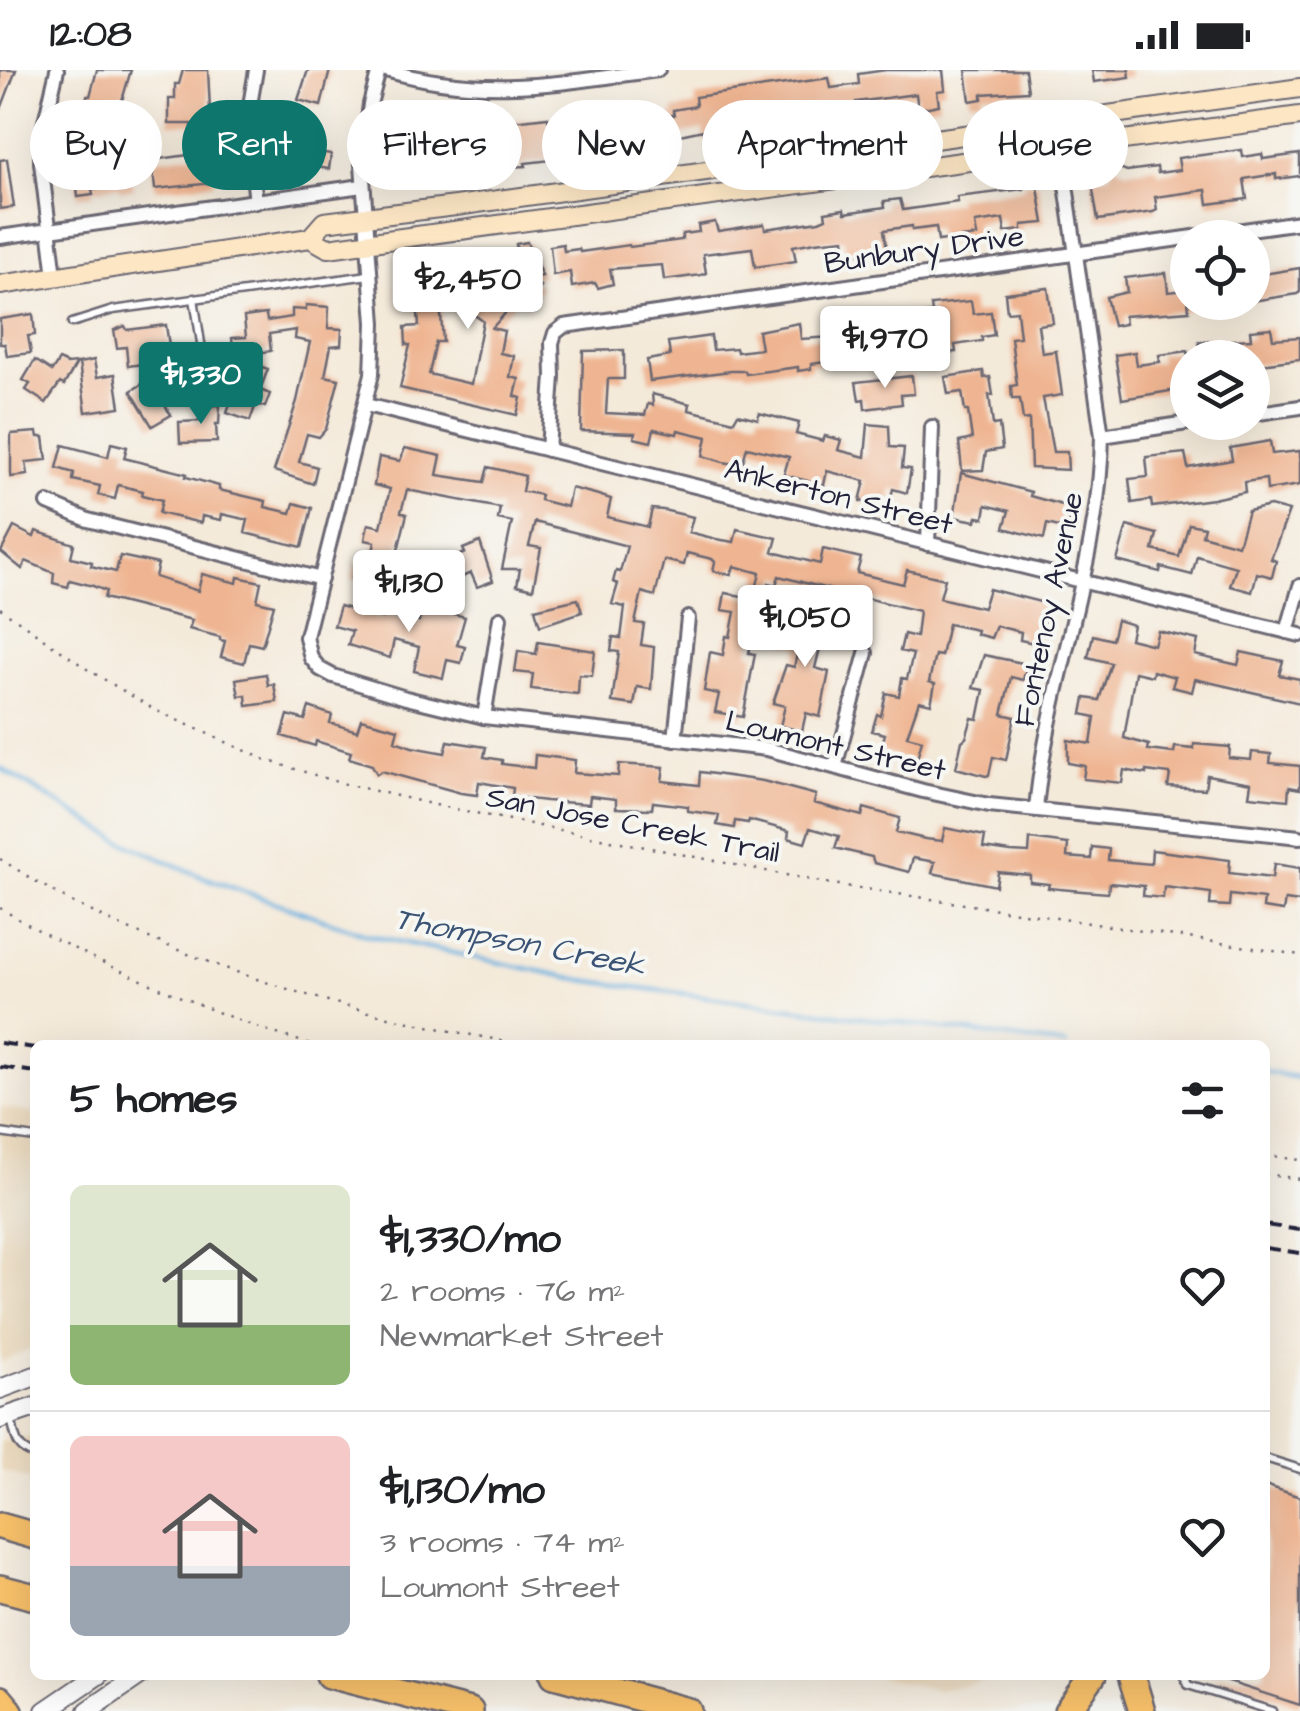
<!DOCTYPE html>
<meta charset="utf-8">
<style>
body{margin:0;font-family:"Architects Daughter",sans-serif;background:#f2f2f2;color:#202124;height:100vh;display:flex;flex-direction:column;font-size:38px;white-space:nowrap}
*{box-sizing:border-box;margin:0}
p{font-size:32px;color:#757577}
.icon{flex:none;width:55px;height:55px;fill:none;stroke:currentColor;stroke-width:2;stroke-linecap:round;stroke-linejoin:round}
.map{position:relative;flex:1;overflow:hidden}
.panel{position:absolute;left:30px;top:970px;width:1240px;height:640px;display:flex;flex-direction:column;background:#fff;border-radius:15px;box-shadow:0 10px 40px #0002}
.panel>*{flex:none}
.banner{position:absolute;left:30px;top:30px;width:1240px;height:90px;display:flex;gap:20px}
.tools{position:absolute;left:1170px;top:150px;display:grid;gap:20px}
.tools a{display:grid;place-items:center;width:100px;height:100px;border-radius:50%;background:#fff;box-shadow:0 10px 40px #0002;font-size:50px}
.price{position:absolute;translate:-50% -85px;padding:0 22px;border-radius:10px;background:#fff;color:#222;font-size:32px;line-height:65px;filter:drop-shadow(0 2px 5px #0008)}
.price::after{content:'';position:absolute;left:50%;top:60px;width:30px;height:22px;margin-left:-15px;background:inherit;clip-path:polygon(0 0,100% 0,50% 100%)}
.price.selected{background:#0f766e;color:#fff}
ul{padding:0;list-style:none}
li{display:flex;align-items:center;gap:30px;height:250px;padding:0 40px}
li+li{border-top:2px solid #e0e0e0}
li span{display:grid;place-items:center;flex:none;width:280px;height:200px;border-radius:15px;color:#555}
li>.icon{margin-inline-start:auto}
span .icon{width:120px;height:120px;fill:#fffc;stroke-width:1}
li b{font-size:42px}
h2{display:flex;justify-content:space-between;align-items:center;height:120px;padding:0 40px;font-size:42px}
.pill{padding:0 35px;border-radius:45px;background:#fff;box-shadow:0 10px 40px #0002;font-size:35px;line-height:90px}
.pill.selected{background:#0f766e;color:#fff}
.status{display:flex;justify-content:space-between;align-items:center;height:70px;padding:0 50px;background:#fff;direction:ltr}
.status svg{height:28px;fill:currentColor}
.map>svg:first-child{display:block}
.built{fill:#ebd8ba}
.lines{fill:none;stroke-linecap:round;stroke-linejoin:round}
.stream{stroke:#69b1e0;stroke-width:4}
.building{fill:#efb592}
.service-casing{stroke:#6c6873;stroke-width:11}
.minor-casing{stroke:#6c6873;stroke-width:18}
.tertiary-casing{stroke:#6c6873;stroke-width:22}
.secondary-casing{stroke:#6c6873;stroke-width:22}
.motorway-casing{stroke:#6c6873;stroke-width:30}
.path{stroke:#6c6873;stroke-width:2.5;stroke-dasharray:2.5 8;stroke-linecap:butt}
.service{stroke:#fff;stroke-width:6}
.minor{stroke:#fff;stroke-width:12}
.tertiary{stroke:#fff;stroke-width:18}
.secondary{stroke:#fce6c4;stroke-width:18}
.motorway{stroke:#f7c06b;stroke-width:25}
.rail{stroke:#22223b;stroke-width:4;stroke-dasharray:15 8;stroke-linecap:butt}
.labels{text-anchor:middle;stroke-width:8;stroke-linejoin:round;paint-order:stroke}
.street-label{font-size:30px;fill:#22223b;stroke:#f6f6f2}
.water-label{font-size:32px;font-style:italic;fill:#3b5475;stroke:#f6f6f2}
</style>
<div class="status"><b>12:08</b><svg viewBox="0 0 49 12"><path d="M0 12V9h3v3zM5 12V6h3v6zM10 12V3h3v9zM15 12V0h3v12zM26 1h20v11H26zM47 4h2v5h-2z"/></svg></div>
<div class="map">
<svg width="1300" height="1641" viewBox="0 0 1300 1641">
<rect width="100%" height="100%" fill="#f6f6f2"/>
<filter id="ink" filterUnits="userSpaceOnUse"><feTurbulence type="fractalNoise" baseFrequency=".01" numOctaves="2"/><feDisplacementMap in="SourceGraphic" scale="20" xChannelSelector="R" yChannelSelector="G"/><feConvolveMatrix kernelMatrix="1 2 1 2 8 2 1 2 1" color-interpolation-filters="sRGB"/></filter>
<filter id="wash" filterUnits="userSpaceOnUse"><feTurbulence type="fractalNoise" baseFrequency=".0048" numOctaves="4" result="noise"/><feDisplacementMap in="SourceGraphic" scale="40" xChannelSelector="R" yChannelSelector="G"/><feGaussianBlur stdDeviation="2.25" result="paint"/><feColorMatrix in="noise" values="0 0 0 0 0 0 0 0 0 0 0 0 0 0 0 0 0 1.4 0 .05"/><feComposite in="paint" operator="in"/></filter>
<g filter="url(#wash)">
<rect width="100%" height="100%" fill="#f4eada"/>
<g class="built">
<path d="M0,1037L35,1043V1278L0,1292Z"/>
<path d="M35,1366V1410L0,1401V1372Z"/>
<path d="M869,1605H1017L938,1620Z"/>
</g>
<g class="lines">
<g class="stream">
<path d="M0,698L119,770L200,806L368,865L582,910L1066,975"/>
<path d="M1265,1002L1300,1008"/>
</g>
</g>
<g id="blocks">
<g class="building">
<path d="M0,0H16L1,39H0Z"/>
<path d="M97,0H131L104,91L126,90L134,119L119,121L118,116L92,120L93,125L78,127L72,78L82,35L85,36L87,26H90Z"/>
<path d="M183,0H208L211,60H192V54H169V29H175V14H179Z"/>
<path d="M308,0H330L321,36L298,30Z"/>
<path d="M886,0H943L945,20L937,21L939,35L918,39L916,24L856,32L857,39L840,41V48L817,51V46L783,51L786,67L771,71L770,67L746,70L745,58L714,63L716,69L704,71L703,60L647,72L648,80L635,82L630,63L607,66L608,71L594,73L598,92L583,96L579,78L551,82L552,90L525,93L526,96L508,97L507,89L473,92L471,104L451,98L452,89L439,86L440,80L402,73L403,67L392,65L396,38L462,50L460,63L486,66L485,54L548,47L549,57L585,53L584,44L598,40L644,34L646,49L674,45L673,40L696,36L695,27L829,8L831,18L859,14L858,4Z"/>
<path d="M966,0H1025L1028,21L982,24V29L970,31Z"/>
<path d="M1092,0H1129L1130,7L1094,12Z"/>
<path d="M303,41L305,60H310L312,81L331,84L329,99L316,97V100L285,101L280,50L284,49V43Z"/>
<path d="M1242,80L1243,87L1262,84L1263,89L1300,84V106L1276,109V104L1244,109L1247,129L1208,134L1206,120L1155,127L1157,140L1153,142L1098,150L1091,108L1108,106L1114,96L1127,101L1157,97L1158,103L1180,100L1178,88Z"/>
<path d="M203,83L204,95L212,94L214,113L155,119L152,90Z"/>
<path d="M7,89L14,137L0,139V90Z"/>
<path d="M1037,112L1044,153L1022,155V160L1005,162L1003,149L975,153L977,166L938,171L936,157L912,160V156L884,160L887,179L849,185L846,184L844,169L815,172L793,176L796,191L755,197L752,178L703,184L706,203L701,205L664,210L662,195L610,199L613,214L598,218L595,213L572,217L570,202L553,205L550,176L563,174L564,181L579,179L580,182L629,175L630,177L682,170V164L699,162L698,155L715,152L718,161L764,154L765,159L819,151L826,148L825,142L844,139L845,143L885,137L884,131L900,129L903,140L958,132L957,127L1024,119L1023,114Z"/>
<path d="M527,172L542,206L530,208L541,217L527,234L519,228L492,258L504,261L500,283L514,286L510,307L519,309L515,326L521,328L517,345L400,318L410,275H406L405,257L419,256L417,231L405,233L403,197L409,196L408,190L428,187L429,193L437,192L443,272H436L429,304L471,314L483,251L459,234L472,219L468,215L480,202L488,207L504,188L520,203L516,174Z"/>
<path d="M1300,198V222L1297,224L1252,231V206Z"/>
<path d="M1166,203L1168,222L1187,220L1189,241L1124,246L1125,254L1113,256L1106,227L1127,222L1125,208Z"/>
<path d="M1048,218L1053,253L1038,255L1042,283L1056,281L1062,325L1043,328L1053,382H1067L1068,400L1031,398L1029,349L1023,350L1020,329H1012L1011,316L1017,315L1011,268L1020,267L1017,241L1007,242L1005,223Z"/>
<path d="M971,231L973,244L991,242L994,265L982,267V271L955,275L956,282L943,283L942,279L900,283L846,295L845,289L811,294V299L798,301V297L746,304L745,301H731L650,311L647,290L670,286L668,272L711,266L713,280L736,278L737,282L761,279L758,261L799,253L801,269L849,266L846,248L886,243L889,262L912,258L910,246L932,243L931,235Z"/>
<path d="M306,235L329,237L328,258L342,259L341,275L331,276L325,306L339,309L326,359L319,367L307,364L299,392L317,397L313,414L274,401L297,331L310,272L295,269L296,260L269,264L271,281L234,286L232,268L246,267L244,247L266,244L267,251L292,247V239L306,240Z"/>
<path d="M33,244L35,265L28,266L31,283L7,286L5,274H0V249Z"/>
<path d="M166,255L171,290L128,296L126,277L117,278L114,260L125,256L127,260Z"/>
<path d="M1271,258L1273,269L1300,267V289L1252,295V288H1201L1199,272L1251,269L1250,260Z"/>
<path d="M624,280V309H608L606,343L645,345L648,334L653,335L652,324L690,334L689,340L734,351L738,344L758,349L759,343L799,353L796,364L823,371L825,366L841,370L838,380L865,387L868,354L889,356L890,377L904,378L902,398L911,399L907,423L893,419L888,438L860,431L865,411L827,401L824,415L788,406L784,404L789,387L747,377L742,395L723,392L703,386L707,367L678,360L677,364L654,359L651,372L634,368L635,363L581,361L583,281Z"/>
<path d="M1188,281V305L1180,306L1182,319L1122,329L1115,285L1135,282L1137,295L1160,292L1159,285Z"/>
<path d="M35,290L52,301L59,290L67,294L77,293L64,315L60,313L46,333L26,320L30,314L23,310Z"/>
<path d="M94,290L97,307L115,304L120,337L86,342L79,293Z"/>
<path d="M245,291L268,299L260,320L270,324L265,337L256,334L250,351L227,343Z"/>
<path d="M165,300L176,317L159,326L171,345L152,356L131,321Z"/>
<path d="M983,301L984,308L990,307L993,325H989L993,355L999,354L1002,379L986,382L983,400L962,401L959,372L972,369L968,341H965L962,322L948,324L945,307Z"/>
<path d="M912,306L914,324L901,325L902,334L865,339L864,329L859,330L856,312Z"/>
<path d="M220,335L219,354H216L217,372L180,373L179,352L202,351L201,336Z"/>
<path d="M37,362L38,367H44L47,390L26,392L28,405L11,407V364Z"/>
<path d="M1270,371L1272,384L1300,381V415L1267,420L1266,409L1244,412L1245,422L1213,429L1152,437L1151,430L1132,433L1129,409L1148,407L1146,387L1185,383L1188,398L1232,390L1230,378Z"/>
<path d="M111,373L127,377L124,388L187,404L186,407L219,416V420L266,431L265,437L291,443L294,433L312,438L302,477L245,463L248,450L222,444L221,450L202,446L201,453L159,443L162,430L142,425L143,421L118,415L115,429L98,425L100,416L73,410L74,403L57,398L63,375L108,387Z"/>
<path d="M405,378L441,386L437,405L484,412L488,397L505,401L525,406L522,421L541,425L540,430L567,437L571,418L595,424L611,429L607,447L648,457L652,439L663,440L693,447L689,462L716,469L734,472L737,459L777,468L773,482L800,489L820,494L823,479L861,488L857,503L903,514L907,500L945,509L940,528L974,536L983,538L989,519L1048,534L1039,574L1020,570L1021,562L996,556L991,568L976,564L977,560L948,554L941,586L935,585L929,612L935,614L931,634L919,631L907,666L922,670L916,692L900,688L880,681L885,664L872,661L877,644L881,646L886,623L899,626L902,608L907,609L913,584L900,581L904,564L916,567L919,541L854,525L852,538L836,534L839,522L779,506L776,515L769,513L763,545L757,544L749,583L755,584L743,647L715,642L719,624L704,621L710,582L723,585L726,566L730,567L735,542L722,540L725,523L754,528L760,503L734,496L731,505L713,501L715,492L712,489L687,483L684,495L664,490L655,526L642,522L635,553L644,554L641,575L654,577L651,619L637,617L634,635L612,632L619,582L611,581L613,567L621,568L625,537L612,534L618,514L613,512L616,501L620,502L627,476L535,452L529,476L541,478L533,519L517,515L520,499H502L512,452L498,449L500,438L407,420L401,442L407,444L397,484L404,485L396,518L352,509L356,492L370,496L375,472L365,470L368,454L381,457L390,419L374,415L379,387L400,391Z"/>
<path d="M961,403L1031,422L1030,426L1080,440L1070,441L1067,459L1047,454L1044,469L1004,458L1009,441L986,435L984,448L977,447L976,451L954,447Z"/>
<path d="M1270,436L1289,441L1271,489L1276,491L1272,507L1257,503L1252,522L1230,516L1236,497L1197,486L1192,505L1161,497L1160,502L1117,491L1127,456L1157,464L1153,480L1179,487L1189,454L1204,457L1202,465L1238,475L1248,441Z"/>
<path d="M14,457L34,467L36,461L74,474L71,487L92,492L91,496L116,502L120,486L158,494L155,507L198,521L202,504L237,513L238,507L261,512L257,531L274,535L262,576L249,573L244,593L221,587L225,571L220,570V567L189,559L192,550L104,528L106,521L93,516L70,510L68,517L53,513L54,503L26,491L22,499L1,482Z"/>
<path d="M480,472L493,511L477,517L471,503L455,510L447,490L465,483L463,479Z"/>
<path d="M433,525L450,530L446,542L465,547L457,575L465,577L461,593L447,590L443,608L414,601L419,577L394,570L390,588L348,575L352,561L334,556L340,536L382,548L383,544L397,545L419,551L423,538L429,540Z"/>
<path d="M578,529L582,542L540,556L535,539Z"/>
<path d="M795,540L840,549L836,565L824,562L815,598L829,602L820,647L806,643L802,661L780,656L785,636L773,633L786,595L794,597L799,576L786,573Z"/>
<path d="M1117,550L1133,555L1130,569L1154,575L1158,561L1198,570L1195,585L1238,595L1241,582L1283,591L1279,605L1300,609V633L1195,609L1192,622L1172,617L1175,607L1153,601L1152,606L1135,602L1124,668L1149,675L1148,680L1174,683L1175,677L1194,679V674L1230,677L1229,688L1251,690L1252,682L1271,684L1270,693L1300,696V719L1289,717L1288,730L1249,726L1251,713L1207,705L1205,719L1168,717L1170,704L1146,701V704L1124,700L1122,713L1083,709L1085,696L1068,693V670L1091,674L1095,647L1082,644L1085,628L1099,630L1111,593L1088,587L1093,565L1112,570Z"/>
<path d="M538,572L595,581L592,606L579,605L578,624L531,619L533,604L515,602L518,581L536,584Z"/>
<path d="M984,585L1027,594L1023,610L1011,607L1002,644L1015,647L1006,690L993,687L989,705L986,706L956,698L962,671L966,668L972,648L978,649L984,620L973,618Z"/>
<path d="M266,604L268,615L274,614L277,632L247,636L246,625L239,626L236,609Z"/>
<path d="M309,637L332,645L330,653L357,661L361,649L398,659L395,671L412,677L445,683L448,671L486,677L484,687L502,690V694L534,698L535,685L575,690L574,703L618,706L619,694L664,697L662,711L699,715L700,702L763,711L816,725L814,733L862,746L864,738L900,748L896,762L925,769L942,771L945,758L985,766L983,778L1011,782L1029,783L1030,769L1068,774L1067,787L1091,789L1092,777L1109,779L1108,790L1151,794L1152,780L1230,790L1229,803L1272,808L1274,794L1300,798V832L1285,830L1283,841L1263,838L1264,829L1230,825L1229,836L1210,835L1211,823L1164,817L1163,828L1143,826L1144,816L1109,813L1108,823L1082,821L1048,818L1049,814L1030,812V805L998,802L996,816L932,803L935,792L913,788L909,802L874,793L872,787L835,778L839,766L810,758L805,773L788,768L789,761L749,750L748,753L735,751L734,758L717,755L719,745L688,741V736L653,732L652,739L616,738V729L590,726L589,734L546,731L512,727L513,718L479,712L477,725L461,723L382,701L377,704L372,695L349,688L351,682L316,671L315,676L282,666L288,645L305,650Z"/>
<path d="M1265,1415L1300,1427V1635L1213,1607L1265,1605Z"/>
</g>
</g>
</g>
<g filter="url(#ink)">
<use href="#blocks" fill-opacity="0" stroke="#6c6873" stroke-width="2.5"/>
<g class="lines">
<defs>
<g id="service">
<path d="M194,228L205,299"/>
<path d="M72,253L113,240L369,205"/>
<path d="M0,1063L35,1068"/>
<path d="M11,1347C15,1365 15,1380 35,1385"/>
<path d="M1265,1388L1300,1399"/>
<path d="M1184,1605L1188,1615L1272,1641"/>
</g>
<g id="minor">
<path d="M379,0L370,34L362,95L374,253L372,304L306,567L311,588L320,599L333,606L406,628L484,647L767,679L923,721L989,735L1300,767"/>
<path d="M386,0C484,29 560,13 658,0"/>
<path d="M256,132L247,53L256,0"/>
<path d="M0,167L362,116"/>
<path d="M55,206L41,93V69L57,0"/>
<path d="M366,335L1300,565"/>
<path d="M1252,344L1300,337"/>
<path d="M1102,366L1194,352"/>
<path d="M548,380L553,306L552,273L555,263L564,256L1300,152"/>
<path d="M48,433L88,450L321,509"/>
<path d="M928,474L932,357"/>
<path d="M1287,562L1300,516"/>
<path d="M484,647L500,548"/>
<path d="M675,669L688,548"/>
<path d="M835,697L866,583"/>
<path d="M1036,739C1048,612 1100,493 1102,366L1057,52"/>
</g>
<g id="tertiary">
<path d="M0,1319L35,1306"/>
<path d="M0,1349L35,1337"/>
<path d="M45,1641L98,1605"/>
<path d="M88,1641L140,1605"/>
</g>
<g id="secondary">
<path d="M310,168L324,152L456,136L1300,18"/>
<path d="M0,215L310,168L328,178L1300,46"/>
</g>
<g id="motorway">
<path d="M0,1456L35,1466"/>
<path d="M0,1518L35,1527"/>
<path d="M329,1605L470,1641"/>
<path d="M554,1605L688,1641"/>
<path d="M1131,1605L1142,1641"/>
<path d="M0,1629L10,1641"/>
<path d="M1067,1641L1093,1605"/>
</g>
</defs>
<use href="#service" class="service-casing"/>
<use href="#minor" class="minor-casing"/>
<use href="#tertiary" class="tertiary-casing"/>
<use href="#secondary" class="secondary-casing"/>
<use href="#motorway" class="motorway-casing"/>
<g class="path">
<path d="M0,538L87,599L155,640L266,690L337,712L440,736L826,813L1300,885"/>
<path d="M0,789C28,806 56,825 86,839C224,907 377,951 529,975"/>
<path d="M0,838C49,868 101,892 153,915C207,938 258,960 314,975"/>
<path d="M1265,1085L1300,1090"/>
<path d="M1265,1104L1300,1109"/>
</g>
<use href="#service" class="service"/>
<use href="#minor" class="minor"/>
<use href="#tertiary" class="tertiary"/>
<use href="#secondary" class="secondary"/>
<use href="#motorway" class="motorway"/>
<g class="rail">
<path d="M0,973L35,978"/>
<path d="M0,997L35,1002"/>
<path d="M1265,1155L1300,1160"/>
<path d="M1265,1178L1300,1183"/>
</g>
</g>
</g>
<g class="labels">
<g class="street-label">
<text transform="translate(924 179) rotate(-8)" y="10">Bunbury Drive</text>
<text transform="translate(839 426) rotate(14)" y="10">Ankerton Street</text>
<text transform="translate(1048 539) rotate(-78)" y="10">Fontenoy Avenue</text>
<text transform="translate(836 675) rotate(13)" y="10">Loumont Street</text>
<text transform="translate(633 754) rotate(11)" y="10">San Jose Creek Trail</text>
</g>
<g class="water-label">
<text transform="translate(520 871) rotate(11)" y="11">Thompson Creek</text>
</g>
</g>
</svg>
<div class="tools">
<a><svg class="icon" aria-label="locate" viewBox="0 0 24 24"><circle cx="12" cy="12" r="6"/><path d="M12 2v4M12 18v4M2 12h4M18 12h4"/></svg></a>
<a><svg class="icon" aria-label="layers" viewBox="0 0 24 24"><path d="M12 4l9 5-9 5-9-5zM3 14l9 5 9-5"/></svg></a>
</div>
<b class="price" style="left:468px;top:262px">$2,450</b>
<b class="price" style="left:885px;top:321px">$1,970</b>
<b class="price selected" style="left:201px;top:357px">$1,330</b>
<b class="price" style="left:409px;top:565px">$1,130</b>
<b class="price" style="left:805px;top:600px">$1,050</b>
<div class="banner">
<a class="pill">Buy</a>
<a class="pill selected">Rent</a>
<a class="pill">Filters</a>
<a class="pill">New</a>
<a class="pill">Apartment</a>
<a class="pill">House</a>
</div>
<section class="panel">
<h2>5 homes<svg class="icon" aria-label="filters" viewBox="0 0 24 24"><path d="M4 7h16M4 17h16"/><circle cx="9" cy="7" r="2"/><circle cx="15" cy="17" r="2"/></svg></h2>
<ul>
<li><span style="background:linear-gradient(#dfe7d0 70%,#8fb573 0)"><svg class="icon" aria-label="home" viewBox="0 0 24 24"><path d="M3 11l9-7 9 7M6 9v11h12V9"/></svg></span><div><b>$1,330/mo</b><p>2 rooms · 76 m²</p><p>Newmarket Street</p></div><svg class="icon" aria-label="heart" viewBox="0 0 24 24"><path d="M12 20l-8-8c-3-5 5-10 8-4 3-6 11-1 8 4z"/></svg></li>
<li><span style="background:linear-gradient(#f6c9c9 65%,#9aa5b1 0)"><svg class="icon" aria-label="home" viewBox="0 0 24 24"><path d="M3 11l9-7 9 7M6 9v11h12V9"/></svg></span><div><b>$1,130/mo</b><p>3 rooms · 74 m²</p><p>Loumont Street</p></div><svg class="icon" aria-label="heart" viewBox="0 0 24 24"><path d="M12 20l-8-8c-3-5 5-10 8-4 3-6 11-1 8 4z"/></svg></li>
</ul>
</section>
</div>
